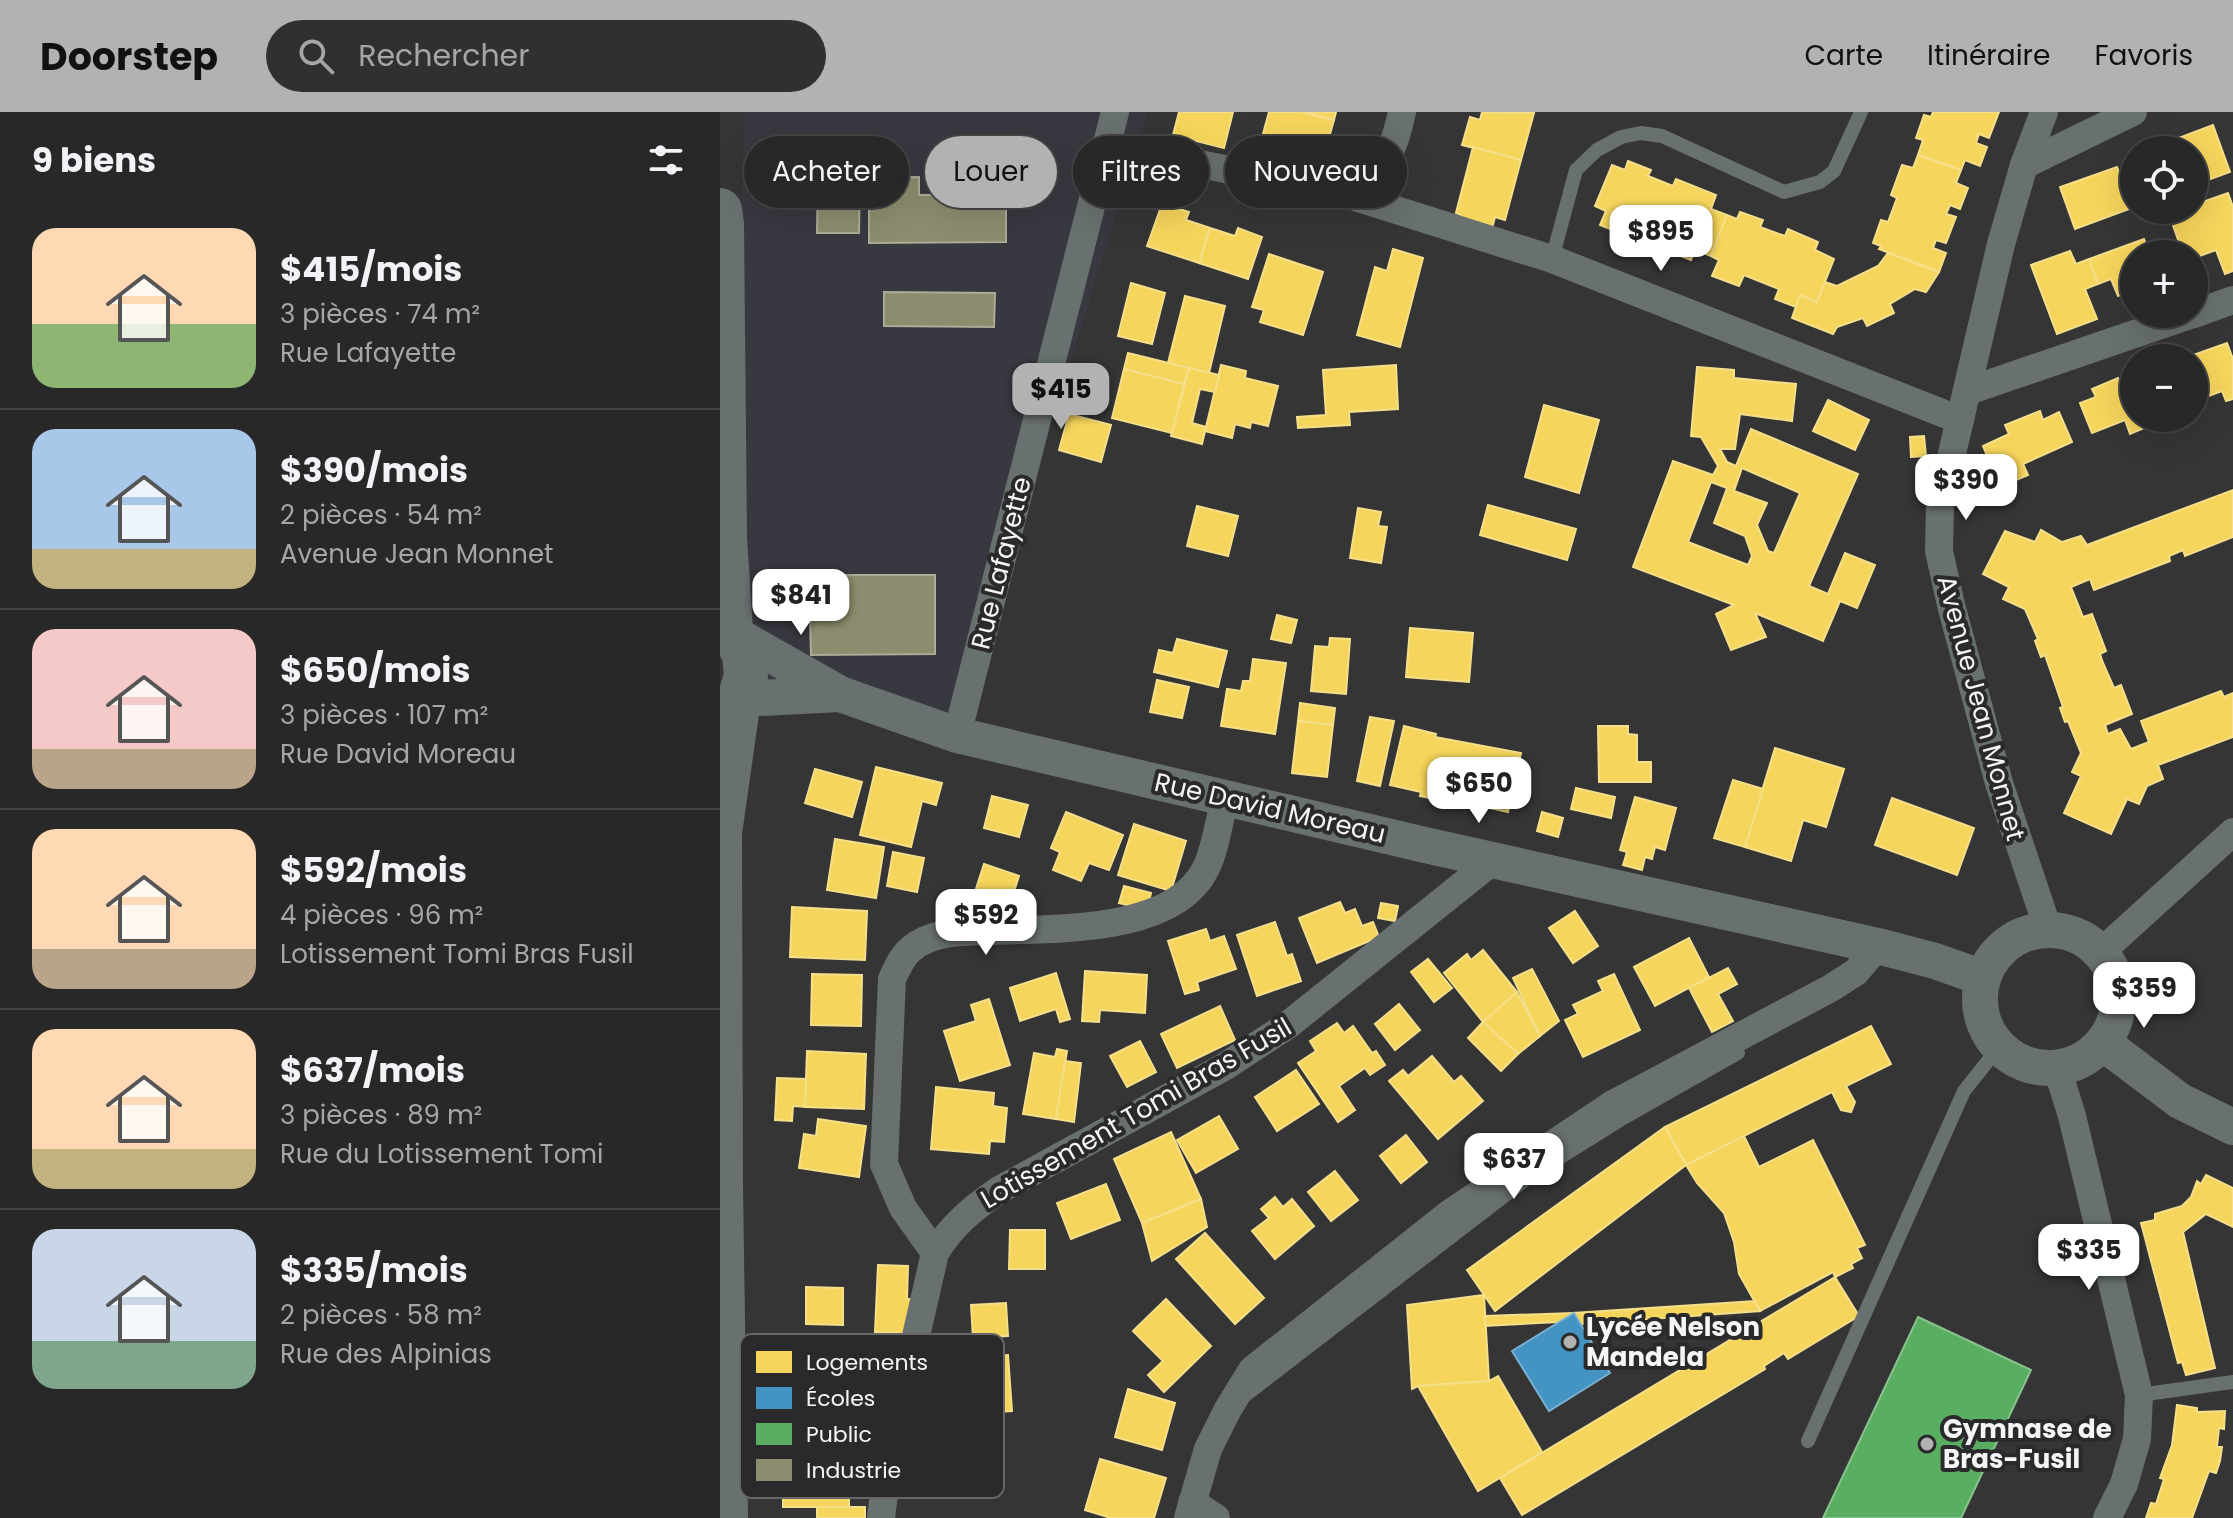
<!DOCTYPE html>
<html lang="fr">
<meta charset="utf-8">
<style>
body{margin:0;font-family:Poppins,sans-serif;background:#303030;color:#f1f3f6;height:100vh;display:flex;flex-direction:column;font-size:30px;white-space:nowrap}
*{box-sizing:border-box;margin:0}
p{font-size:26px;color:#a5a6a8}
.icon{flex:none;width:44px;height:44px;fill:none;stroke:currentColor;stroke-width:2;stroke-linecap:round;stroke-linejoin:round}
.map{position:relative;flex:1;overflow:hidden}
.side{display:flex;flex-direction:column;background:#282828;width:720px}
.side>*{flex:none}
.guide{position:absolute;left:24px;top:24px;width:760px;height:72px;display:flex;gap:16px}
.controls{position:absolute;left:1400px;top:24px;display:grid;gap:16px}
.controls a{display:grid;place-items:center;width:88px;height:88px;border-radius:50%;background:#282828;box-shadow:0 8px 32px #0002,0 0 0 2px #444445;font-size:40px}
.price{position:absolute;translate:-50% -68px;padding:0 18px;border-radius:16px;background:#fff;color:#222;font-size:26px;line-height:52px;filter:drop-shadow(0 2px 4px #0008)}
.price::after{content:'';position:absolute;left:50%;top:48px;width:24px;height:18px;margin-left:-12px;background:inherit;clip-path:polygon(0 0,100% 0,50% 100%)}
.price.on{background:#b2b2b2;color:#111}
ul{padding:0;list-style:none}
li{display:flex;align-items:center;gap:24px;height:200px;padding:0 32px}
li+li{border-top:2px solid #444445}
li span{display:grid;place-items:center;flex:none;width:224px;height:160px;border-radius:24px;color:#555}
li>.icon{margin-inline-start:auto}
span .icon{width:96px;height:96px;fill:#fffc;stroke-width:1}
li b{font-size:34px}
h2{display:flex;justify-content:space-between;align-items:center;height:96px;padding:0 32px;font-size:34px}
.chip{padding:0 28px;border-radius:36px;background:#282828;box-shadow:0 8px 32px #0002,0 0 0 2px #444445;font-size:28px;line-height:72px}
.chip.on{background:#b2b2b2;color:#111}
header{display:flex;align-items:center;gap:48px;box-sizing:border-box;height:112px;padding:0 40px;background:#b2b2b2;color:#111}
header strong{font-size:38px}
nav{display:flex;gap:44px;margin-inline-start:auto;font-size:28px}
.search{width:560px;height:72px;background:#303030;display:flex;align-items:center;gap:20px;box-sizing:border-box;padding:0 28px;border-radius:44px;color:#a5a6a8;font-size:30px}
main{display:flex;flex:1;min-height:0}
.map>svg:first-child{display:block}
.built{fill:#383940}
.homes{fill:#f6d55c;stroke:#f6df8a;stroke-width:2;fill-rule:evenodd}
.schools{fill:#4393c3;stroke:#78b0d2;stroke-width:2}
.public{fill:#5aae61;stroke:#88c38e;stroke-width:2}
.industry{fill:#8c8c6e;stroke:#acac97;stroke-width:2}
.lines{fill:none;stroke-linecap:round;stroke-linejoin:round}
.service{stroke:#697070;stroke-width:14}
.minor{stroke:#697070;stroke-width:28}
.tertiary{stroke:#697070;stroke-width:36}
.primary{stroke:#697070;stroke-width:44}
.poi-dot{fill:#b2b2b2;stroke:#2a2a2c;stroke-width:3}
.labels{text-anchor:middle;stroke-width:8;stroke-linejoin:round;paint-order:stroke}
.street-label{font-size:26px;fill:#f5f5f6;stroke:#2a2a2c}
.poi-label{font-size:26px;font-weight:bold;fill:#f5f5f6;stroke:#2a2a2c;text-anchor:start}
.key{fill:#2a2a2c;stroke:#676769;stroke-width:2}
.key-label{font-size:22px;fill:#f5f5f6}
</style>
<header>
<strong>Doorstep</strong>
<div class="search"><svg class="icon" aria-label="search" viewBox="0 0 24 24"><circle cx="10" cy="10" r="6"/><path d="M15 15l6 6"/></svg>Rechercher</div>
<nav><a>Carte</a><a>Itinéraire</a><a>Favoris</a></nav>
</header>
<main>
<section class="side">
<h2>9 biens<svg class="icon" aria-label="filters" viewBox="0 0 24 24"><path d="M4 7h16M4 17h16"/><circle cx="9" cy="7" r="2"/><circle cx="15" cy="17" r="2"/></svg></h2>
<ul>
<li><span style="background:linear-gradient(#ffd9b3 60%,#8fb573 0)"><svg class="icon" aria-label="home" viewBox="0 0 24 24"><path d="M3 11l9-7 9 7M6 9v11h12V9"/></svg></span><div><b>$415/mois</b><p>3 pièces · 74 m²</p><p>Rue Lafayette</p></div></li>
<li><span style="background:linear-gradient(#a9c7e8 75%,#c2b280 0)"><svg class="icon" aria-label="home" viewBox="0 0 24 24"><path d="M3 11l9-7 9 7M6 9v11h12V9"/></svg></span><div><b>$390/mois</b><p>2 pièces · 54 m²</p><p>Avenue Jean Monnet</p></div></li>
<li><span style="background:linear-gradient(#f6c9c9 75%,#b9a48a 0)"><svg class="icon" aria-label="home" viewBox="0 0 24 24"><path d="M3 11l9-7 9 7M6 9v11h12V9"/></svg></span><div><b>$650/mois</b><p>3 pièces · 107 m²</p><p>Rue David Moreau</p></div></li>
<li><span style="background:linear-gradient(#ffd9b3 75%,#b9a48a 0)"><svg class="icon" aria-label="home" viewBox="0 0 24 24"><path d="M3 11l9-7 9 7M6 9v11h12V9"/></svg></span><div><b>$592/mois</b><p>4 pièces · 96 m²</p><p>Lotissement Tomi Bras Fusil</p></div></li>
<li><span style="background:linear-gradient(#ffd9b3 75%,#c2b280 0)"><svg class="icon" aria-label="home" viewBox="0 0 24 24"><path d="M3 11l9-7 9 7M6 9v11h12V9"/></svg></span><div><b>$637/mois</b><p>3 pièces · 89 m²</p><p>Rue du Lotissement Tomi</p></div></li>
<li><span style="background:linear-gradient(#c9d6e8 70%,#7fa58c 0)"><svg class="icon" aria-label="home" viewBox="0 0 24 24"><path d="M3 11l9-7 9 7M6 9v11h12V9"/></svg></span><div><b>$335/mois</b><p>2 pièces · 58 m²</p><p>Rue des Alpinias</p></div></li>
</ul>
</section>
<div class="map">
<svg width="1513" height="1406" viewBox="0 0 1513 1406">
<rect width="100%" height="100%" fill="#353535"/>
<path class="built" d="M24,0H427L244,601L8,592Z"/>
<g class="homes">
<path d="M459,0H513L504,36L453,23Z"/>
<path d="M549,0H583L614,8L603,47L541,29Z"/>
<path d="M583,0H616L614,8Z"/>
<path d="M762,0L814,1L801,48L742,33L750,5L760,8Z"/>
<path d="M1213,0H1279L1269,26L1259,22L1256,31L1267,35L1260,54L1245,48L1241,58L1198,43L1203,28L1196,26L1204,3L1211,5Z"/>
<path d="M1493,13L1510,60L1474,73V38H1427Z"/>
<path d="M753,35L801,48L785,108L775,105L771,120L739,111L741,103L736,101Z"/>
<path d="M1198,43L1241,58L1236,71L1248,76L1240,97L1230,93L1226,102L1236,105L1226,131L1216,128L1213,136L1226,141L1219,160L1159,137L1161,134L1153,131L1161,108L1168,110L1177,86L1171,83L1182,53L1193,56Z"/>
<path d="M908,49L931,58L928,64L953,74L956,67L996,83L991,97L1007,103L991,144L975,138L971,148L950,140L954,130L912,112L907,124L880,113L886,99L875,94L892,53L905,58Z"/>
<path d="M1397,55L1412,96L1355,117L1340,75Z"/>
<path d="M1508,81L1513,95V159L1505,162L1496,138L1474,146V142H1463L1449,102L1461,98H1474V93Z"/>
<path d="M442,92L469,100L466,108L490,116L479,151L427,134Z"/>
<path d="M1020,100L1043,108L1040,115L1065,124L1068,117L1098,130L1095,138L1114,147L1097,190L1080,183L1076,195L1055,187L1059,177L1024,163L1019,174L992,164L999,148L991,144L1007,103L1017,107Z"/>
<path d="M490,116L515,124L518,116L542,125L528,167L479,151Z"/>
<path d="M1424,127L1430,142H1414V185L1411,179L1398,184L1391,167L1378,172L1369,147Z"/>
<path d="M673,137L703,146L680,235L637,223L655,155L667,159Z"/>
<path d="M1350,139L1356,152L1369,147L1378,172L1365,177L1377,207L1337,222L1311,153Z"/>
<path d="M1168,141L1219,160L1206,180L1195,177L1170,192L1174,201L1147,214L1143,206L1117,215L1113,222L1072,206L1080,183L1097,190L1105,170L1117,174L1158,154Z"/>
<path d="M549,142L603,160L583,223L540,210L544,198L532,195Z"/>
<path d="M411,171L445,181L432,232L398,224Z"/>
<path d="M465,184L505,194L489,261L448,251Z"/>
<path d="M1507,231L1513,247V287L1506,289L1502,279L1475,289L1474,246H1465Z"/>
<path d="M408,241L469,256L464,272L404,257Z"/>
<path d="M501,253L526,259L525,266L558,274L548,314L531,310L530,316L515,312L512,326L485,319Z"/>
<path d="M676,253L678,297L629,300L630,313L578,316L577,305L606,303L603,258Z"/>
<path d="M977,255L1014,258V266L1076,272L1072,309L1020,302L1015,337H1000L1007,350L1016,354L1031,317L1138,362L1089,474L1108,482L1125,441L1155,453L1137,496L1120,489L1103,529L1035,501L1046,525L1011,538L996,502L1014,493L913,455L953,349L993,363L998,354L981,325L971,324ZM1022,356L1080,381L1054,441L1048,439L1037,413L1047,391L1014,379ZM991,370L1007,376L994,411L1025,424L1032,444L1028,453L968,430Z"/>
<path d="M469,256L499,263L495,280L480,277L472,311L486,315L482,332L451,324Z"/>
<path d="M404,257L464,272L452,321L392,306Z"/>
<path d="M1398,266L1402,276L1414,271V306H1448L1410,322L1405,308L1372,321L1360,291L1376,285L1372,277Z"/>
<path d="M1108,288L1149,308L1135,338L1093,319Z"/>
<path d="M824,293L879,308L859,381L805,365Z"/>
<path d="M1320,299L1323,308L1339,300L1352,330L1303,352L1308,363L1280,375L1263,334L1289,322L1285,313Z"/>
<path d="M349,302L391,313L381,350L339,338Z"/>
<path d="M1204,324L1206,344L1191,345L1190,325Z"/>
<path d="M1513,378V425L1465,444L1463,438L1449,444L1450,449L1374,478L1370,467L1351,475L1363,505L1372,502L1386,539L1380,542L1383,551L1394,576L1401,573L1412,602L1385,613L1388,622L1400,617L1411,637L1429,630L1421,609L1501,579L1504,585L1513,581V625L1438,653L1443,667L1427,674L1419,692L1407,687L1391,722L1344,701L1361,664L1352,660L1361,641L1348,609L1345,610L1340,596L1343,595L1325,543L1321,545L1315,529L1318,527L1305,497L1283,487L1289,475L1263,462L1285,419L1315,430L1321,418L1342,430L1361,424L1367,433Z"/>
<path d="M768,393L856,417L847,448L760,423Z"/>
<path d="M477,394L518,404L508,444L467,434Z"/>
<path d="M638,396L661,400L658,414L667,415L661,451L630,446Z"/>
<path d="M557,503L577,508L571,531L551,527Z"/>
<path d="M690,516L753,521L749,570L686,565Z"/>
<path d="M610,526L630,527L626,582L591,579L595,534L609,535Z"/>
<path d="M457,527L507,539L498,575L434,560L439,538L453,541Z"/>
<path d="M533,547L566,551L555,622L501,614L507,577L521,579L523,569H530Z"/>
<path d="M437,568L469,575L462,606L430,600Z"/>
<path d="M580,591L615,596L613,613L578,609Z"/>
<path d="M650,605L674,609L660,674L637,669Z"/>
<path d="M578,609L613,613L607,665L572,661Z"/>
<path d="M684,614L716,622L715,625L801,641L788,700L756,693V696L700,684L701,680L670,673Z"/>
<path d="M878,614H908V622L917,623V650H931V670H879Z"/>
<path d="M1055,636L1124,657L1106,715L1083,708L1071,749L1025,735Z"/>
<path d="M156,655L222,671L216,693L202,689L191,735L140,723Z"/>
<path d="M95,657L142,670L132,705L85,691Z"/>
<path d="M1013,668L1043,677L1025,735L994,726Z"/>
<path d="M856,676L895,685L891,706L851,697Z"/>
<path d="M272,684L308,693L299,725L264,716Z"/>
<path d="M915,685L956,696L945,738L935,735L932,747L925,745L922,758L903,753L907,740L900,738Z"/>
<path d="M1172,686L1254,716L1237,763L1155,733Z"/>
<path d="M346,700L403,723L389,758L369,751L361,769L333,758L340,740L331,736Z"/>
<path d="M822,700L843,706L838,725L817,719Z"/>
<path d="M414,712L466,729L451,779L398,763Z"/>
<path d="M115,727L164,735L156,786L107,778Z"/>
<path d="M173,740L204,746L197,780L167,774Z"/>
<path d="M264,752L299,764L287,801L252,789Z"/>
<path d="M404,774L431,781L427,798L399,791Z"/>
<path d="M620,790L625,801L635,797L642,814L653,810L659,825L597,851L579,806Z"/>
<path d="M661,791L678,794L675,809L658,806Z"/>
<path d="M72,795L147,799L145,848L70,845Z"/>
<path d="M855,799L878,834L853,851L829,816Z"/>
<path d="M555,810L567,844L572,842L581,869L537,884L517,823Z"/>
<path d="M486,817L490,829L504,824L516,857L477,870L479,878L465,882L448,829Z"/>
<path d="M969,826L989,865L935,894L914,855Z"/>
<path d="M763,838L797,880L763,910L724,861L747,842L751,848Z"/>
<path d="M708,847L732,876L714,890L691,860Z"/>
<path d="M1008,856L1017,872L998,882L1013,909L992,920L969,876Z"/>
<path d="M812,857L839,909L820,924L793,866Z"/>
<path d="M365,859L427,863L425,901L380,898L379,910L362,909Z"/>
<path d="M336,861L350,907L340,910L336,897L300,909L290,876Z"/>
<path d="M92,862L142,863L141,914L91,913Z"/>
<path d="M894,862L920,918L863,945L845,908L858,902L853,893L883,879L878,869Z"/>
<path d="M797,880L820,924L798,942L763,910Z"/>
<path d="M269,887L290,953L240,969L224,919L256,909L251,893Z"/>
<path d="M679,892L700,918L675,938L655,912Z"/>
<path d="M500,894L515,928L457,956L441,922Z"/>
<path d="M763,910L798,942L781,959L748,926Z"/>
<path d="M617,911L624,921L633,914L652,941L656,939L665,953L650,963L645,956L619,974L635,998L618,1010L578,951L596,939L590,929Z"/>
<path d="M1151,914L1171,952L1126,974L1135,990L1131,1000L1121,998L1112,980L966,1053L945,1015Z"/>
<path d="M420,929L436,960L407,975L390,944Z"/>
<path d="M337,937L347,939L336,1007L303,1002L314,941L335,945Z"/>
<path d="M87,939L146,942L144,997L85,995Z"/>
<path d="M712,944L734,970L741,964L763,989L718,1027L669,969L683,958L688,964Z"/>
<path d="M345,949L361,951L354,1010L336,1007Z"/>
<path d="M576,958L599,992L557,1019L535,985Z"/>
<path d="M57,966L86,967L85,995L73,994L72,1009L55,1008Z"/>
<path d="M216,975L274,981L273,994L287,996L284,1030L270,1029L269,1042L211,1037Z"/>
<path d="M499,1004L518,1037L476,1061L457,1028Z"/>
<path d="M98,1007L146,1014L139,1065L79,1056L84,1022L96,1024Z"/>
<path d="M945,1015L966,1053L775,1199L747,1158Z"/>
<path d="M451,1020L481,1087L422,1111L394,1047Z"/>
<path d="M686,1023L707,1050L681,1071L660,1044Z"/>
<path d="M1024,1024L1039,1055L1093,1028L1145,1133L1137,1136L1142,1146L1131,1152L1133,1156L1115,1165L1113,1160L1040,1199L1019,1162L1014,1130L1004,1101L977,1071L966,1053Z"/>
<path d="M615,1059L638,1088L611,1109L588,1080Z"/>
<path d="M1486,1063L1513,1076V1115L1486,1102L1463,1120L1495,1256L1466,1263L1462,1250L1458,1251L1421,1111L1435,1108V1102L1462,1094L1471,1085L1477,1069L1481,1072Z"/>
<path d="M386,1072L400,1108L351,1127L337,1091Z"/>
<path d="M555,1085L563,1095L572,1087L594,1114L555,1147L532,1119L549,1106L541,1097Z"/>
<path d="M481,1087L487,1115L432,1149L422,1111Z"/>
<path d="M290,1118H325V1157H289Z"/>
<path d="M485,1121L544,1186L515,1212L456,1147Z"/>
<path d="M158,1153L188,1154L187,1187H195L193,1222L155,1220Z"/>
<path d="M1115,1165L1139,1204L1068,1247L1064,1241L1044,1254L1045,1257L802,1403L780,1366Z"/>
<path d="M86,1175L123,1176V1213L86,1212Z"/>
<path d="M764,1183L769,1269L698,1274L692,1277L687,1193Z"/>
<path d="M446,1187L491,1234L444,1280L428,1263L443,1249L413,1219Z"/>
<path d="M1035,1189L1040,1199L861,1212L854,1201Z"/>
<path d="M286,1191L288,1224L253,1226L251,1193Z"/>
<path d="M854,1201L838,1210L765,1214V1204Z"/>
<path d="M288,1243L292,1299L230,1303L228,1269L237,1268L235,1247Z"/>
<path d="M778,1264L822,1340L758,1379L698,1274L769,1269Z"/>
<path d="M408,1277L455,1291L442,1338L395,1325Z"/>
<path d="M1457,1293L1477,1296V1300L1505,1299L1504,1317L1499,1316L1497,1335H1502L1500,1349L1496,1361L1489,1359L1472,1406H1426L1431,1391L1436,1392L1444,1367L1440,1366L1452,1333Z"/>
<path d="M63,1326L129,1327V1395H63Z"/>
<path d="M380,1347L446,1366L434,1406H391L365,1398Z"/>
<rect x="97" y="1395" width="48" height="11"/>
</g>
<path class="schools" d="M854,1201L890,1261L829,1299L792,1239Z"/>
<path class="public" d="M1198,1205L1311,1258L1241,1406H1103Z"/>
<g class="industry">
<path d="M199,65V83L286,82V130L149,131V66Z"/>
<path d="M98,66L140,67L139,121H97Z"/>
<path d="M164,180L275,181L274,215L164,214Z"/>
<path d="M89,463H215V542L91,543Z"/>
</g>
<g class="lines">
<g class="service">
<path d="M832,147L856,58L877,38L901,25L921,21L942,24L1064,80L1100,70L1114,59L1141,0"/>
<path d="M527,1282L810,1064L900,1008L1018,941"/>
<path d="M1419,1283L1513,1270"/>
<path d="M1088,1329L1244,979L1279,935"/>
</g>
<g class="minor">
<path d="M1324,0L1304,53L1281,132L1220,393L1219,439L1231,493L1279,671L1328,817"/>
<path d="M385,33L619,80C663,62 672,46 682,0"/>
<path d="M1304,53L1413,0"/>
<path d="M619,80L832,147L1240,308"/>
<path d="M1474,202L1513,188"/>
<path d="M1248,279L1473,202"/>
<path d="M237,623L395,0"/>
<path d="M1381,840L1513,720"/>
<path d="M1337,956L1352,1004L1419,1283L1417,1327L1404,1372L1387,1406"/>
<path d="M215,1141L183,1096L164,1052L172,867C177,857 182,844 191,837C212,819 242,820 267,819C330,816 454,823 486,756C495,739 500,705 505,685"/>
<path d="M472,1390L496,1406"/>
<path d="M161,1406L169,1342L215,1141C232,1113 252,1097 279,1078L504,955L568,913L775,747"/>
<path d="M468,1406L488,1337L508,1297L532,1258L729,1102L893,992L1111,876L1136,860L1158,834"/>
</g>
<g class="tertiary">
<path d="M11,520L120,582L237,623L705,733L1158,834L1215,849L1263,866"/>
<path d="M19,587L120,582"/>
<circle cx="1329" cy="887" r="69"/>
<path d="M1383,931L1460,989L1513,1015"/>
</g>
<g class="primary">
<path d="M0,98L2,112L5,425L11,520"/>
<path d="M0,512L11,520L24,541L26,564L19,587L0,721L1,1074L6,1406"/>
</g>
</g>
<g class="poi-dot">
<circle cx="850" cy="1230" r="8"/>
<circle cx="1207" cy="1332" r="8"/>
</g>
<g class="labels">
<g class="street-label">
<text transform="translate(281 451) rotate(-76)" y="9">Rue Lafayette</text>
<text transform="translate(1261 596) rotate(75)" y="9">Avenue Jean Monnet</text>
<text transform="translate(550 696) rotate(13)" y="9">Rue David Moreau</text>
<text transform="translate(416 1001) rotate(-30)" y="9">Lotissement Tomi Bras Fusil</text>
</g>
<g class="poi-label">
<text x="866" y="1224">Lycée Nelson<tspan x="866" dy="30">Mandela</tspan></text>
<text x="1223" y="1326">Gymnase de<tspan x="1223" dy="30">Bras-Fusil</tspan></text>
</g>
</g>
<rect x="20" y="1222" width="264" height="164" rx="12" class="key"/>
<rect x="36" y="1239" width="36" height="22" fill="#f6d55c"/>
<rect x="36" y="1275" width="36" height="22" fill="#4393c3"/>
<rect x="36" y="1311" width="36" height="22" fill="#5aae61"/>
<rect x="36" y="1347" width="36" height="22" fill="#8c8c6e"/>
<g class="key-label">
<text x="86" y="1258">Logements</text>
<text x="86" y="1294">Écoles</text>
<text x="86" y="1330">Public</text>
<text x="86" y="1366">Industrie</text>
</g>
</svg>
<div class="controls">
<a><svg class="icon" aria-label="locate" viewBox="0 0 24 24"><circle cx="12" cy="12" r="6"/><path d="M12 2v4M12 18v4M2 12h4M18 12h4"/></svg></a>
<a>+</a>
<a>−</a>
</div>
<b class="price" style="left:941px;top:161px">$895</b>
<b class="price on" style="left:341px;top:319px">$415</b>
<b class="price" style="left:1246px;top:410px">$390</b>
<b class="price" style="left:81px;top:525px">$841</b>
<b class="price" style="left:759px;top:713px">$650</b>
<b class="price" style="left:266px;top:845px">$592</b>
<b class="price" style="left:1424px;top:918px">$359</b>
<b class="price" style="left:794px;top:1089px">$637</b>
<b class="price" style="left:1369px;top:1180px">$335</b>
<div class="guide">
<a class="chip">Acheter</a>
<a class="chip on">Louer</a>
<a class="chip">Filtres</a>
<a class="chip">Nouveau</a>
</div>
</div>
</main>
